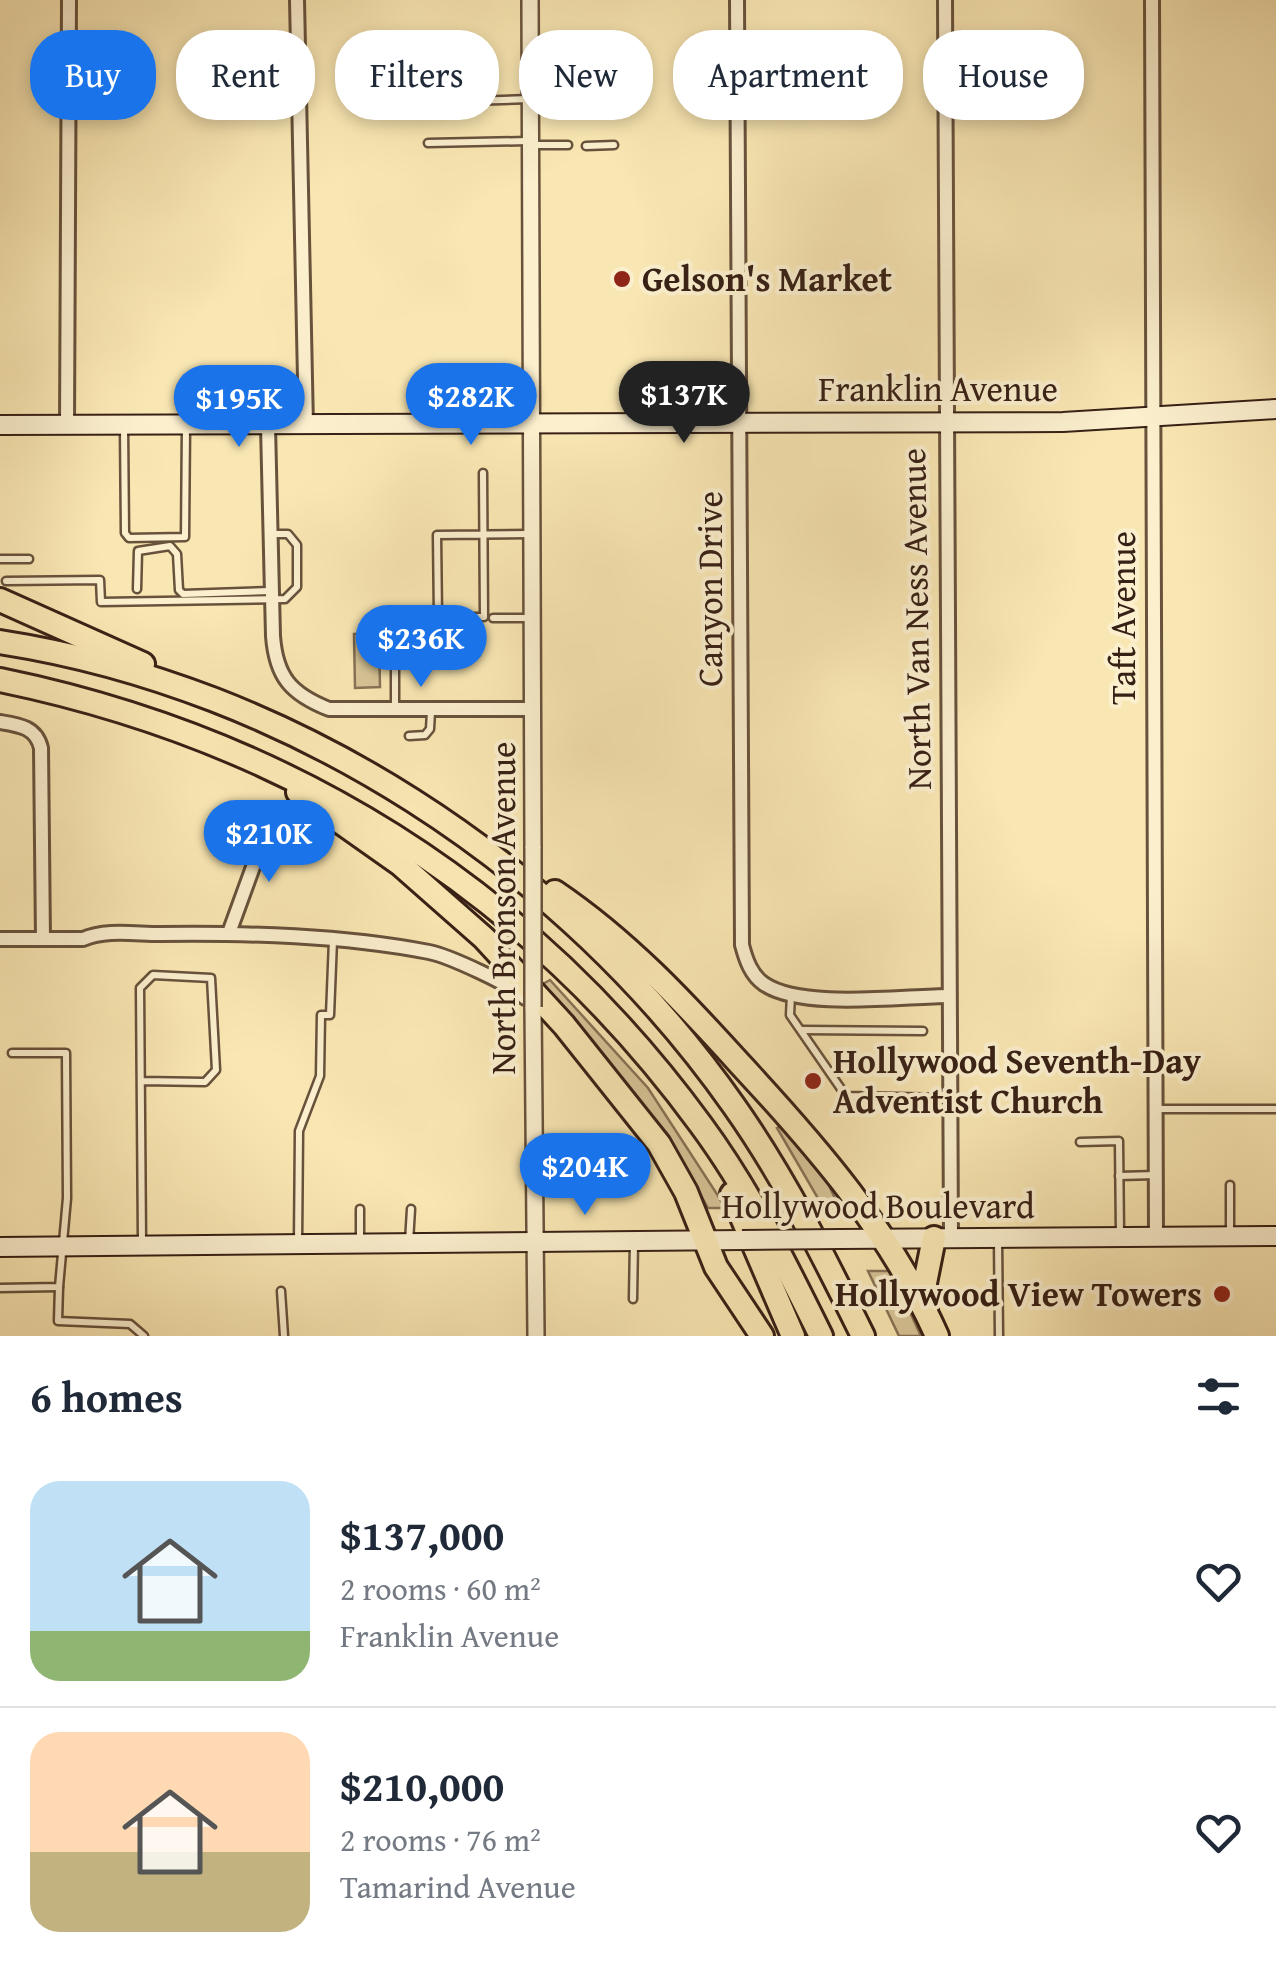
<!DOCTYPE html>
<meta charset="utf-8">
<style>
body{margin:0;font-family:"Gentium Book Plus",serif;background:#f2f2f3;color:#1f2937;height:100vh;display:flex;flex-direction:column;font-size:38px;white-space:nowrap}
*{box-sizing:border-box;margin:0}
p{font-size:32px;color:#747a83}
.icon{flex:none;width:55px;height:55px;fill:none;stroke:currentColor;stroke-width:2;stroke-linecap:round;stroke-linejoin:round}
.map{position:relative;height:1336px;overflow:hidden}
.sheet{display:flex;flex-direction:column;background:#fff;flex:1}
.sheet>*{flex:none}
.hud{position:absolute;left:30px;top:30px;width:1218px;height:90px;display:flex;gap:20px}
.price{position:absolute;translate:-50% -85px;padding:0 22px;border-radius:35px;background:#1a73e8;color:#fff;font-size:32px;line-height:65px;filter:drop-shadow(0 2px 5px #0008)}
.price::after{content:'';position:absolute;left:50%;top:60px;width:30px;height:22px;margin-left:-15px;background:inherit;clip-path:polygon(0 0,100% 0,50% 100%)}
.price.selected{background:#222;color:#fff}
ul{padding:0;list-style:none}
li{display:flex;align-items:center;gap:30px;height:250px;padding:0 30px}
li+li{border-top:2px solid #e0e1e3}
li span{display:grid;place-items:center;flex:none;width:280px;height:200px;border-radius:30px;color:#555}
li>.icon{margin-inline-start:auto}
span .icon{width:120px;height:120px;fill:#fffc;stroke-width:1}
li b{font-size:42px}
h2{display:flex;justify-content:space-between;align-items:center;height:120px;padding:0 30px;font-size:42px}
.chip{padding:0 35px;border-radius:40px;background:#fff;box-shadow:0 5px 15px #0003;font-size:35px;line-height:90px}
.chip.selected{background:#1a73e8;color:#fff}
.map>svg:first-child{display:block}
.green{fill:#d8c598;stroke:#887256;stroke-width:2.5}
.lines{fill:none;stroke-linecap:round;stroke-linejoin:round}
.service-casing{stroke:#68523c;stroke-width:11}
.minor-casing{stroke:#68523c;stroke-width:18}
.tertiary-casing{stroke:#68523c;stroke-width:20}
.secondary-casing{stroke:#372015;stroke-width:22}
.motorway-casing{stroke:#372015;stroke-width:28}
.service{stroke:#fbefce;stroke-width:6}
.minor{stroke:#fbefce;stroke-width:12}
.tertiary{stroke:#fbefce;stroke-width:15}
.secondary{stroke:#fbefce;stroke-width:18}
.motorway{stroke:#f9e7b3;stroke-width:22}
.tertiary-bridge-casing{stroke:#68523c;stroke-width:20;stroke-linecap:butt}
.secondary-bridge-casing{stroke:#372015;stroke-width:22;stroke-linecap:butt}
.tertiary-bridge{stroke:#fbefce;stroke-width:15}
.secondary-bridge{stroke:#fbefce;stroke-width:18}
.poi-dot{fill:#8f2418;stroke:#fbefce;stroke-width:4}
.labels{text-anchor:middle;stroke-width:8;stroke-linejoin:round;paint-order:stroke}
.poi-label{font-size:35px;font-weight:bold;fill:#372015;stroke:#fbefce;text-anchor:start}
.street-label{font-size:35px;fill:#372015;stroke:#fbefce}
</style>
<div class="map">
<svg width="1276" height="1336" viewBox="0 0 1276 1336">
<rect width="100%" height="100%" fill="#f9e7b3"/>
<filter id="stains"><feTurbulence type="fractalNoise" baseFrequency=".002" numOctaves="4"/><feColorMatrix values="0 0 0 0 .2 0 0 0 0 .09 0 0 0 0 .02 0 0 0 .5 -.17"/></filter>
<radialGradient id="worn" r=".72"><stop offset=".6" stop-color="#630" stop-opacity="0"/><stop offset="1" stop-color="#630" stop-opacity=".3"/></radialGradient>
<g class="green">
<path d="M379,633L380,687L355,688L354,634Z"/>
<path d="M550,980L648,1088L726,1208H708L666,1133L541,985Z"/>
<path d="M783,1125L826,1179L839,1207H823L777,1128Z"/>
<path d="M868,1271H891L921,1336H899Z"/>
</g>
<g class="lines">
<defs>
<g id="service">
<path d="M469,101L529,99"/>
<path d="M428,143L527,141"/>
<path d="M531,145H568"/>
<path d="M586,146L614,145"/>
<path d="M124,428L125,533L129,538L185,537L186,427"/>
<path d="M483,473L484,617H438L437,535L530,534"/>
<path d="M0,559H29"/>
<path d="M6,581L100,580L101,602L285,599L297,587V545L288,534H271"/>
<path d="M137,589L138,551L170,546L177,554L179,590L183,594L271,591"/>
<path d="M493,618H530"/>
<path d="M395,710V615"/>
<path d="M409,736L425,735L430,729L431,711"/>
<path d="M791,995L790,1015L846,1096L948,1098"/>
<path d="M802,1030L923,1031"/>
<path d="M141,1081L205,1082L216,1070L211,978L153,975L140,988L142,1241"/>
<path d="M1156,1109H1276"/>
<path d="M1080,1142L1119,1141L1120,1235"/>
<path d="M1119,1176L1156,1175"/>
<path d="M1230,1185V1234"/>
<path d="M536,1190L615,1192L625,1180L614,1151L537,1152"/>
<path d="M360,1209V1243"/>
<path d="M998,1239L999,1336"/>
<path d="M409,1242L411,1209"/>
<path d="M298,1243L299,1131L320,1076L321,1015H330L333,940"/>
<path d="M59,1287L58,1321L130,1324L144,1336"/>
<path d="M0,1288L59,1287L67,1198L66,1053H12"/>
<path d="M281,1291L284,1336"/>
<path d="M633,1299L634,1242"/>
</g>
<g id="minor">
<path d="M297,0L306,426"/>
<path d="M737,0L742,945C746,960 751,975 764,984C802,1010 903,996 949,996"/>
<path d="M945,0L951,1238"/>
<path d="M1152,0L1156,1236"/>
<path d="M67,426L69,0"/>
<path d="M268,426L273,636C276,677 291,694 329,709H532"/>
<path d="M0,722C19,725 36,727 41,748L43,939"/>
<path d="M229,933L269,823"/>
<path d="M0,939H83C106,929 135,934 160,934C249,933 341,935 429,952C449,956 512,985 525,998"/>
</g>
<g id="tertiary">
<path d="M530,0L533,848"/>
<path d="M533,1007L536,1336"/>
</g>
<g id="secondary">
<path d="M0,425L1063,422L1276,409"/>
<path d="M840,1239L1276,1236"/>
<path d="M0,1247L742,1240"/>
</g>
<g id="motorway">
<path d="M0,600L143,664"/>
<path d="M0,642C291,687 565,865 734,1106C785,1178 824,1257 863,1336"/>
<path d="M0,680C287,739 527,887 701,1125C749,1190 785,1263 821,1336"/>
<path d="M298,792L400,864L484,938L564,1025L659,1144L686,1192L716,1267L762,1336"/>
<path d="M555,892C626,940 683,1001 740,1064C817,1147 891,1232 937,1336"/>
<path d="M732,1194L793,1336"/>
<path d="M926,1307L925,1283L934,1238"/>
</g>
</defs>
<use href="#service" class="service-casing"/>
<use href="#minor" class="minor-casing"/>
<use href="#tertiary" class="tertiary-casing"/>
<use href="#secondary" class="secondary-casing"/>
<use href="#motorway" class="motorway-casing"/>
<use href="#service" class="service"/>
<use href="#minor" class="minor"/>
<use href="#tertiary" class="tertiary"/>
<use href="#secondary" class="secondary"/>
<use href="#motorway" class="motorway"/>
<defs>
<path id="tertiary-bridge" d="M533,848V1007"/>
<path id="secondary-bridge" d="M742,1240L840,1239"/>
</defs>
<use href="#tertiary-bridge" class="tertiary-bridge-casing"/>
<use href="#secondary-bridge" class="secondary-bridge-casing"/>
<use href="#tertiary-bridge" class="tertiary-bridge"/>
<use href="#secondary-bridge" class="secondary-bridge"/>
</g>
<g class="poi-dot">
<circle cx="622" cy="279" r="10"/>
<circle cx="813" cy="1081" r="10"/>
<circle cx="1222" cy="1294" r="10"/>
</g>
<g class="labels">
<g class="poi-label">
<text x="642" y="291">Gelson's Market</text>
<text x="833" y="1073">Hollywood Seventh-Day<tspan x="833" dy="40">Adventist Church</tspan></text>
<text x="1202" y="1306" text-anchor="end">Hollywood View Towers</text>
</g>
<g class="street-label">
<text x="938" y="401">Franklin Avenue</text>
<text transform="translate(710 589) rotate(-90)" y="12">Canyon Drive</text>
<text transform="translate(1123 618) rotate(-90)" y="12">Taft Avenue</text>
<text transform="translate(916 619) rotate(-91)" y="12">North Van Ness Avenue</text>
<text transform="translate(503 908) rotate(-90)" y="12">North Bronson Avenue</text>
<text x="878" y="1218">Hollywood Boulevard</text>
</g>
</g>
<rect width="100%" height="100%" filter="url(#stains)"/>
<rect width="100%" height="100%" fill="url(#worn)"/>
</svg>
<b class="price selected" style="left:684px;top:446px">$137K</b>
<b class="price" style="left:471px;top:448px">$282K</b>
<b class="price" style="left:239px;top:450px">$195K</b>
<b class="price" style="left:421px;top:690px">$236K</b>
<b class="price" style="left:269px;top:885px">$210K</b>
<b class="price" style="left:585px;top:1218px">$204K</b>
<div class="hud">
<a class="chip selected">Buy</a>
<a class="chip">Rent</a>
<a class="chip">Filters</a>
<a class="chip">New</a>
<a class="chip">Apartment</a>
<a class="chip">House</a>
</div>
</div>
<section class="sheet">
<h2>6 homes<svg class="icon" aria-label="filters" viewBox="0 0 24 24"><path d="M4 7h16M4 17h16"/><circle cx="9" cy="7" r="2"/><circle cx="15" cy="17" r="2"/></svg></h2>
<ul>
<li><span style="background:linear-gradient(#bfe0f5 75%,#8fb573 0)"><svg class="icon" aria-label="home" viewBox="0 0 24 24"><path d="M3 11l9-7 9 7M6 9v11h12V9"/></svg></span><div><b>$137,000</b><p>2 rooms · 60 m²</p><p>Franklin Avenue</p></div><svg class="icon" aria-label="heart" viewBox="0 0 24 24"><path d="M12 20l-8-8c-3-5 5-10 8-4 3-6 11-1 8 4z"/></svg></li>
<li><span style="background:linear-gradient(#ffd9b3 60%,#c2b280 0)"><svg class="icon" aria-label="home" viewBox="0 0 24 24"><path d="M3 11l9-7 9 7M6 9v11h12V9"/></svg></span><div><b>$210,000</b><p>2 rooms · 76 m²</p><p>Tamarind Avenue</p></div><svg class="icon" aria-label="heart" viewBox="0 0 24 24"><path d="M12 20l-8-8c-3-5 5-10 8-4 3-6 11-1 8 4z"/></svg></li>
</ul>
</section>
